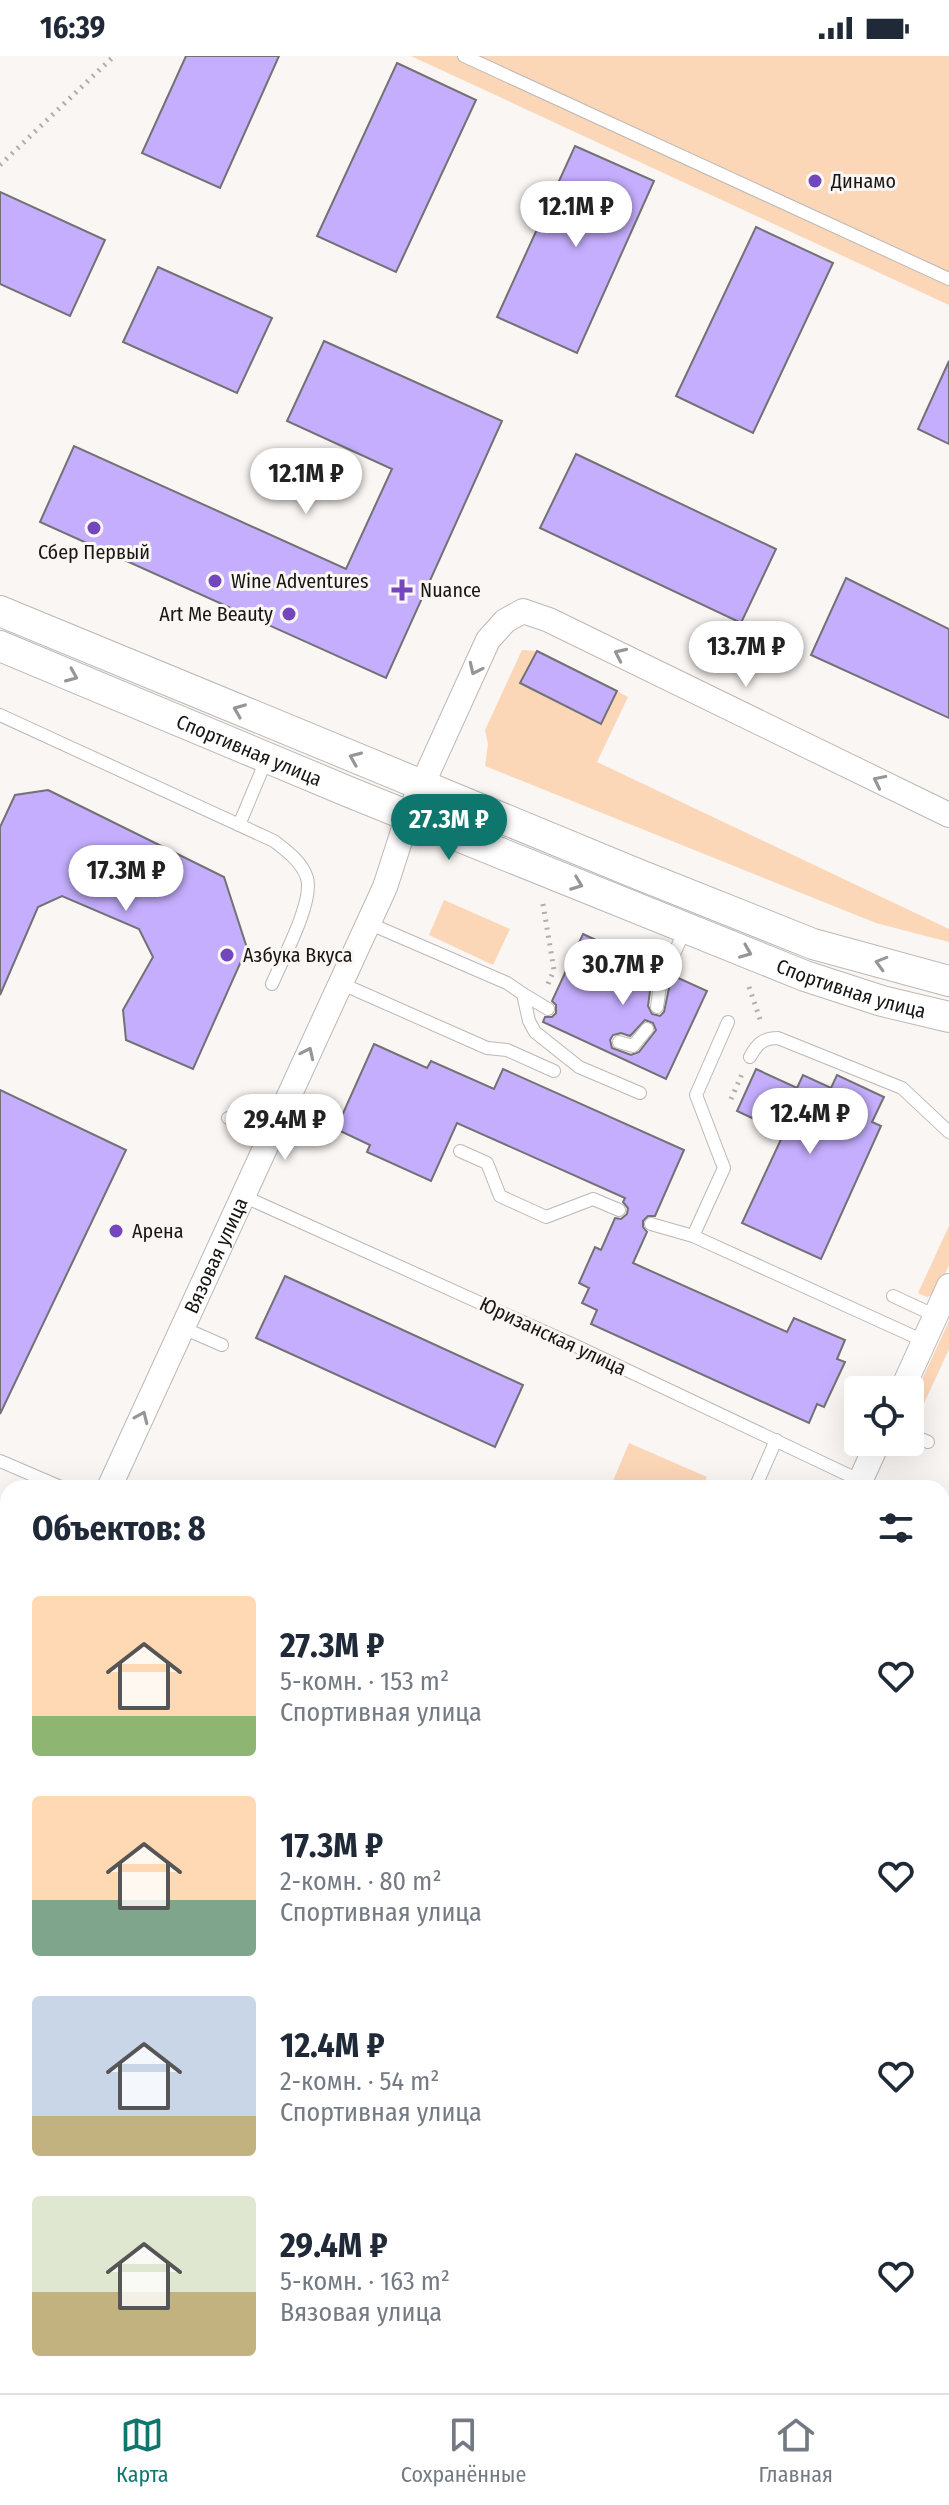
<!DOCTYPE html>
<html lang="ru">
<meta charset="utf-8">
<style>
body{margin:0;font-family:"Fira Sans Condensed",sans-serif;background:#f2f2f3;color:#1f2937;height:100vh;display:flex;flex-direction:column;font-size:30px;white-space:nowrap}
*{box-sizing:border-box;margin:0}
p{font-size:26px;color:#747a83}
.icon{flex:none;width:44px;height:44px;fill:none;stroke:currentColor;stroke-width:2;stroke-linecap:round;stroke-linejoin:round}
.map{position:relative;flex:1;overflow:hidden}
.drawer{position:absolute;left:0px;top:1424px;width:950px;height:914px;display:flex;flex-direction:column;background:#fff;border-radius:24px 24px 0 0;box-shadow:0 8px 32px #0002}
.drawer>*{flex:none}
.fabs{position:absolute;left:844px;top:1320px;display:grid;gap:16px}
.fabs a{display:grid;place-items:center;width:80px;height:80px;border-radius:8px;background:#fff;box-shadow:0 8px 32px #0002;font-size:40px}
.price{position:absolute;translate:-50% -68px;padding:0 18px;border-radius:28px;background:#fff;color:#222;font-size:26px;line-height:52px;filter:drop-shadow(0 2px 4px #0008)}
.price::after{content:'';position:absolute;left:50%;top:48px;width:24px;height:18px;margin-left:-12px;background:inherit;clip-path:polygon(0 0,100% 0,50% 100%)}
.price.current{background:#0f766e;color:#fff}
ul{padding:0;list-style:none}
li{display:flex;align-items:center;gap:24px;height:200px;padding:0 32px}
li span{display:grid;place-items:center;flex:none;width:224px;height:160px;border-radius:8px;color:#555}
li>.icon{margin-inline-start:auto}
span .icon{width:96px;height:96px;fill:#fffc;stroke-width:1}
li b{font-size:34px}
h2{display:flex;justify-content:space-between;align-items:center;height:96px;padding:0 32px;font-size:34px}
.status{display:flex;justify-content:space-between;align-items:center;height:56px;padding:0 40px;background:#fff;direction:ltr}
.status svg{height:22px;fill:currentColor}
.dock{display:flex;justify-content:space-around;align-items:center;height:112px;border-top:2px solid #e0e1e3;background:#fff;font-size:22px;color:#747a83}
.dock a{display:grid;justify-items:center;gap:4px}
.dock .current{color:#0f766e}
.map>svg:first-child{display:block}
.green{fill:#fbd6b7}
.building{fill:#c5aefd;stroke:#727175;stroke-width:2;fill-rule:evenodd}
.lines{fill:none;stroke-linecap:round;stroke-linejoin:round}
.service-casing{stroke:#bcb8b5;stroke-width:14}
.minor-casing{stroke:#bcb8b5;stroke-width:26}
.tertiary-casing{stroke:#bcb8b5;stroke-width:32}
.path{stroke:#b1aeab;stroke-width:5;stroke-dasharray:2 6;stroke-linecap:butt}
.service{stroke:#fff;stroke-width:12}
.minor{stroke:#fff;stroke-width:24}
.tertiary{stroke:#fff;stroke-width:30}
.oneway{stroke:#979696}
.poi-dot{fill:#7446be;stroke:#faf6f3;stroke-width:3}
.labels{text-anchor:middle;stroke-width:6;stroke-linejoin:round;paint-order:stroke}
.poi-label{font-size:20px;fill:#171615;stroke:#faf6f3;text-anchor:start}
.street-label{font-size:20px;fill:#171615;stroke:#faf6f3}
</style>
<div class="status"><b>16:39</b><svg viewBox="0 0 49 12"><path d="M0 12V9h3v3zM5 12V6h3v6zM10 12V3h3v9zM15 12V0h3v12zM26 1h20v11H26zM47 4h2v5h-2z"/></svg></div>
<div class="map">
<svg width="949" height="2337" viewBox="0 0 949 2337">
<rect width="100%" height="100%" fill="#faf6f3"/>
<g class="green">
<path d="M411,0H949V249Z"/>
<path d="M522,594L537,595L521,628L600,668L617,635L628,641L597,706L949,873V886L876,867L485,710L488,688L485,674Z"/>
<path d="M444,844L510,873L493,909L429,879Z"/>
<path d="M949,1170V1209L936,1238L927,1241L918,1237Z"/>
<path d="M949,1265V1293L915,1367L910,1363V1350Z"/>
<path d="M629,1387L707,1421L702,1432H610Z"/>
<path d="M8,1766V2166L0,2165V1783Z"/>
<path d="M949,2265V2337H887L893,2330H942V2273Z"/>
<path d="M0,2314L8,2315V2330H123L175,2337H0Z"/>
</g>
<g class="building">
<path d="M186,0H279L220,132L142,97Z"/>
<path d="M397,7L476,44L396,216L317,180Z"/>
<path d="M575,90L654,125L577,297L497,261Z"/>
<path d="M0,136L105,184L70,260L0,228Z"/>
<path d="M756,171L833,207L753,377L676,340Z"/>
<path d="M158,211L272,262L237,337L123,286Z"/>
<path d="M324,285L502,365L386,622L40,466L74,390L346,513L392,413L287,365Z"/>
<path d="M949,305V388L918,373Z"/>
<path d="M576,398L776,493L741,567L540,472Z"/>
<path d="M846,522L949,573V662L811,599Z"/>
<path d="M537,595L617,635L601,668L520,627Z"/>
<path d="M48,734L224,821L247,892L193,1013L126,984L123,954L153,901L139,873L62,840L38,851L0,939V771L15,739Z"/>
<path d="M583,878L658,913L651,928L648,950L652,958L660,960L664,956L669,932L674,920L707,935L666,1023L543,966L545,961H552L556,957V949L552,945ZM645,964L653,967L656,974L639,996L631,999L612,992L610,984L613,979L621,977L630,980Z"/>
<path d="M374,988L427,1012L431,1005L494,1033L503,1013L684,1094L655,1160H648L643,1165V1171L647,1176L633,1207L787,1276L794,1262L845,1284L837,1303L845,1306L824,1351L817,1348L809,1367L591,1268L597,1254L582,1247L589,1232L579,1227L595,1191L601,1194L615,1162L621,1163L627,1158L628,1152L623,1146L625,1142L457,1067L431,1125L367,1096L370,1089L336,1073Z"/>
<path d="M756,1013L797,1032L803,1019L831,1032L837,1019L884,1041L872,1066L881,1070L821,1203L742,1167L784,1077L737,1055Z"/>
<path d="M0,1034L126,1094L0,1358Z"/>
<path d="M285,1220L523,1329L495,1391L256,1282Z"/>
</g>
<g class="lines">
<defs>
<g id="service">
<path d="M464,0L949,223"/>
<path d="M0,659L274,785C287,795 302,806 307,822C314,846 282,904 272,928"/>
<path d="M239,769L267,702"/>
<path d="M368,867L507,927L523,938L529,965L535,976L579,1011L640,1037"/>
<path d="M340,927L487,992L507,994L554,1015"/>
<path d="M523,938L548,953"/>
<path d="M657,951L660,930L686,871"/>
<path d="M619,986L633,990L647,973"/>
<path d="M750,1001C757,988 763,982 778,982L902,1032L949,1076"/>
<path d="M228,1062L270,1080"/>
<path d="M460,1095L487,1107L500,1140L546,1161L593,1143L619,1154"/>
<path d="M243,1140L578,1291L861,1425"/>
<path d="M651,1168L693,1180L924,1285"/>
<path d="M693,1180L724,1112L696,1039L728,966"/>
<path d="M893,1240L936,1260"/>
<path d="M183,1272L222,1289"/>
<path d="M910,1378L928,1386"/>
<path d="M0,1405L63,1432"/>
<path d="M755,1432L776,1384"/>
<path d="M0,1518L8,1521"/>
<path d="M944,2056L949,2060"/>
</g>
<g id="minor">
<path d="M902,1334L949,1230"/>
<path id="s1" d="M109,1432L385,831L408,760L488,584L505,565L523,555L549,564L949,759"/>
<path d="M857,1432L878,1386"/>
<path d="M0,1671L8,1654"/>
</g>
<g id="tertiary">
<path d="M0,555L635,817L813,888L949,925"/>
<path id="s2" d="M0,590L349,736L805,920L882,945L949,961"/>
<path d="M942,2177L949,2169"/>
<path d="M0,2214L8,2215"/>
<path d="M0,2263L8,2265"/>
<path d="M477,2330L504,2337"/>
<path d="M618,2330L634,2337"/>
<path d="M808,2337L815,2330"/>
</g>
</defs>
<use href="#service" class="service-casing"/>
<use href="#minor" class="minor-casing"/>
<use href="#tertiary" class="tertiary-casing"/>
<g class="path">
<path d="M0,109L114,0"/>
<path d="M543,848L554,914L548,928"/>
<path d="M749,931L761,966"/>
<path d="M731,1043L742,1018"/>
<path d="M0,2126H8"/>
</g>
<use href="#service" class="service"/>
<use href="#minor" class="minor"/>
<use href="#tertiary" class="tertiary"/>
</g>
<defs><path id="oneway-chevron" d="M-2-3.5L2.5 0L-2 3.5" fill="none" stroke-width="1.6" stroke-linecap="round" stroke-linejoin="round" transform="scale(2)"/></defs>
<g class="oneway">
<use href="#oneway-chevron" transform="translate(620 598) rotate(-155)"/>
<use href="#oneway-chevron" transform="translate(475 613) rotate(115)"/>
<use href="#oneway-chevron" transform="translate(72 620) rotate(23)"/>
<use href="#oneway-chevron" transform="translate(239 654) rotate(-158)"/>
<use href="#oneway-chevron" transform="translate(355 702) rotate(-157)"/>
<use href="#oneway-chevron" transform="translate(879 725) rotate(-154)"/>
<use href="#oneway-chevron" transform="translate(577 828) rotate(21)"/>
<use href="#oneway-chevron" transform="translate(746 896) rotate(22)"/>
<use href="#oneway-chevron" transform="translate(881 907) rotate(-164)"/>
<use href="#oneway-chevron" transform="translate(308 997) rotate(-65)"/>
<use href="#oneway-chevron" transform="translate(142 1361) rotate(-66)"/>
</g>
<g class="poi-dot">
<circle cx="815" cy="125" r="8"/>
<circle cx="94" cy="472" r="8"/>
<circle cx="215" cy="525" r="8"/>
<path d="M398 522h8v8h8v8h-8v8h-8v-8h-8v-8h8z"/>
<circle cx="289" cy="558" r="8"/>
<circle cx="227" cy="899" r="8"/>
<circle cx="116" cy="1175" r="8"/>
</g>
<g class="labels">
<g class="poi-label">
<text x="831" y="132">Динамо</text>
<text x="94" y="503" text-anchor="middle">Сбер Первый</text>
<text x="231" y="532">Wine Adventures</text>
<text x="420" y="541">Nuance</text>
<text x="273" y="565" text-anchor="end">Art Me Beauty</text>
<text x="243" y="906">Азбука Вкуса</text>
<text x="132" y="1182">Арена</text>
</g>
<g class="street-label">
<text dy="7" stroke="none"><textPath href="#s2" startOffset="270">Спортивная улица</textPath></text>
<text dy="7" stroke="none"><textPath href="#s2" startOffset="918">Спортивная улица</textPath></text>
<text dy="7" stroke="none"><textPath href="#s1" startOffset="256">Вязовая улица</textPath></text>
<text transform="translate(553 1280) rotate(25)" y="7">Юризанская улица</text>
</g>
</g>
</svg>
<div class="fabs">
<a><svg class="icon" aria-label="locate" viewBox="0 0 24 24"><circle cx="12" cy="12" r="6"/><path d="M12 2v4M12 18v4M2 12h4M18 12h4"/></svg></a>
</div>
<b class="price" style="left:576px;top:193px">12.1M ₽</b>
<b class="price" style="left:306px;top:460px">12.1M ₽</b>
<b class="price" style="left:746px;top:633px">13.7M ₽</b>
<b class="price current" style="left:449px;top:806px">27.3M ₽</b>
<b class="price" style="left:126px;top:857px">17.3M ₽</b>
<b class="price" style="left:623px;top:951px">30.7M ₽</b>
<b class="price" style="left:810px;top:1100px">12.4M ₽</b>
<b class="price" style="left:285px;top:1106px">29.4M ₽</b>
<section class="drawer">
<h2>Объектов: 8<svg class="icon" aria-label="filters" viewBox="0 0 24 24"><path d="M4 7h16M4 17h16"/><circle cx="9" cy="7" r="2"/><circle cx="15" cy="17" r="2"/></svg></h2>
<ul>
<li><span style="background:linear-gradient(#ffd9b3 75%,#8fb573 0)"><svg class="icon" aria-label="home" viewBox="0 0 24 24"><path d="M3 11l9-7 9 7M6 9v11h12V9"/></svg></span><div><b>27.3M ₽</b><p>5-комн. · 153 m²</p><p>Спортивная улица</p></div><svg class="icon" aria-label="heart" viewBox="0 0 24 24"><path d="M12 20l-8-8c-3-5 5-10 8-4 3-6 11-1 8 4z"/></svg></li>
<li><span style="background:linear-gradient(#ffd9b3 65%,#7fa58c 0)"><svg class="icon" aria-label="home" viewBox="0 0 24 24"><path d="M3 11l9-7 9 7M6 9v11h12V9"/></svg></span><div><b>17.3M ₽</b><p>2-комн. · 80 m²</p><p>Спортивная улица</p></div><svg class="icon" aria-label="heart" viewBox="0 0 24 24"><path d="M12 20l-8-8c-3-5 5-10 8-4 3-6 11-1 8 4z"/></svg></li>
<li><span style="background:linear-gradient(#c9d6e8 75%,#c2b280 0)"><svg class="icon" aria-label="home" viewBox="0 0 24 24"><path d="M3 11l9-7 9 7M6 9v11h12V9"/></svg></span><div><b>12.4M ₽</b><p>2-комн. · 54 m²</p><p>Спортивная улица</p></div><svg class="icon" aria-label="heart" viewBox="0 0 24 24"><path d="M12 20l-8-8c-3-5 5-10 8-4 3-6 11-1 8 4z"/></svg></li>
<li><span style="background:linear-gradient(#dfe7d0 60%,#c2b280 0)"><svg class="icon" aria-label="home" viewBox="0 0 24 24"><path d="M3 11l9-7 9 7M6 9v11h12V9"/></svg></span><div><b>29.4M ₽</b><p>5-комн. · 163 m²</p><p>Вязовая улица</p></div><svg class="icon" aria-label="heart" viewBox="0 0 24 24"><path d="M12 20l-8-8c-3-5 5-10 8-4 3-6 11-1 8 4z"/></svg></li>
</ul>
</section>
</div>
<nav class="dock">
<a class="current"><svg class="icon" aria-label="map" viewBox="0 0 24 24"><path d="M3 6l6-2 6 2 6-2v14l-6 2-6-2-6 2zM9 4v14M15 6v14"/></svg>Карта</a>
<a><svg class="icon" aria-label="saved" viewBox="0 0 24 24"><path d="M7 4h10v16l-5-4-5 4z"/></svg>Сохранённые</a>
<a><svg class="icon" aria-label="home" viewBox="0 0 24 24"><path d="M3 11l9-7 9 7M6 9v11h12V9"/></svg>Главная</a>
</nav>
